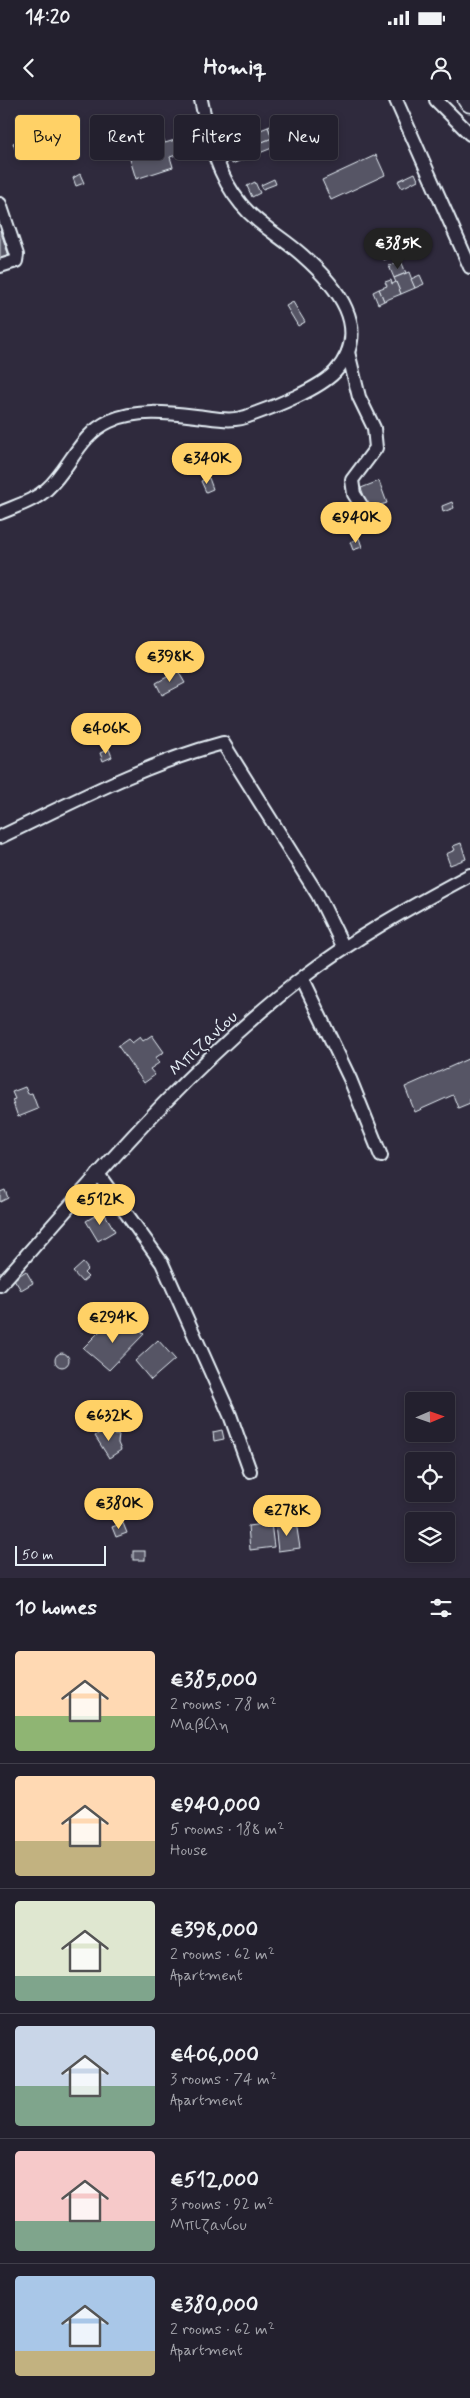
<!DOCTYPE html>
<meta charset="utf-8">
<style>
body{margin:0;font-family:Mynerve,sans-serif;background:#2f2d3a;color:#f1f3f6;height:100vh;display:flex;flex-direction:column;font-size:19px;white-space:nowrap}
*{box-sizing:border-box;margin:0}
p{font-size:16px;color:#a3a3aa}
.icon{flex:none;width:28px;height:28px;fill:none;stroke:currentColor;stroke-width:2;stroke-linecap:round;stroke-linejoin:round}
.map{position:relative;height:1478px;overflow:hidden}
.side{display:flex;flex-direction:column;background:#23202e;flex:1}
.side>*{flex:none}
.guide{position:absolute;left:15px;top:15px;width:440px;height:45px;display:flex;gap:10px}
.needle{width:32px;rotate:88deg}
.controls{position:absolute;left:405px;top:1292px;display:grid;gap:10px}
.controls a{display:grid;place-items:center;width:50px;height:50px;border-radius:5px;background:#23202e;box-shadow:0 2px 8px #0003,0 0 0 1px #403e4a;font-size:25px}
.scale{position:absolute;left:15px;bottom:12px;width:91px;box-sizing:border-box;padding-left:5px;border:2px solid #e8f1f8;border-top:0;font-size:14px;line-height:18px;white-space:nowrap;color:#e8f1f8;-webkit-text-stroke:4px #2f2a3d;paint-order:stroke}
.price{position:absolute;translate:-50% -42px;padding:0 11px;border-radius:18px;background:#ffd166;color:#111;font-size:16px;line-height:32px;filter:drop-shadow(0 1px 2px #0008)}
.price::after{content:'';position:absolute;left:50%;top:30px;width:15px;height:11px;margin-left:-8px;background:inherit;clip-path:polygon(0 0,100% 0,50% 100%)}
.price.active{background:#222;color:#fff}
ul{padding:0;list-style:none}
li{display:flex;align-items:center;gap:15px;height:125px;padding:0 15px}
li+li{border-top:1px solid #403e4a}
li span{display:grid;place-items:center;flex:none;width:140px;height:100px;border-radius:5px;color:#555}
li>.icon{margin-inline-start:auto}
span .icon{width:60px;height:60px;fill:#fffc;stroke-width:1}
li b{font-size:21px}
h2{display:flex;justify-content:space-between;align-items:center;height:60px;padding:0 15px;font-size:21px}
.chip{padding:0 18px;border-radius:5px;background:#23202e;box-shadow:0 2px 8px #0003,0 0 0 1px #403e4a;font-size:18px;line-height:45px}
.chip.active{background:#ffd166;color:#111}
.status{display:flex;justify-content:space-between;align-items:center;height:35px;padding:0 25px;background:#23202e;direction:ltr}
.status svg{height:14px;fill:currentColor}
header{display:flex;justify-content:space-between;align-items:center;height:65px;padding:0 15px;background:#23202e;font-size:22px;font-weight:700}
.map>svg:first-child{display:block}
.building{fill:#575565;stroke:#e8f1f8}
.lines{fill:none;stroke-linecap:round;stroke-linejoin:round}
.minor-casing{stroke:#e8f1f8;stroke-width:16}
.highway-casing{stroke:#e8f1f8;stroke-width:21}
.minor{stroke:#2f2a3d;stroke-width:12}
.highway{stroke:#2f2a3d;stroke-width:18}
.labels{text-anchor:middle;stroke-width:4;stroke-linejoin:round;paint-order:stroke}
.street-label{font-size:18px;fill:#e8f1f8;stroke:#2f2a3d}
</style>
<div class="status"><b>14:20</b><svg viewBox="0 0 49 12"><path d="M0 12V9h3v3zM5 12V6h3v6zM10 12V3h3v9zM15 12V0h3v12zM26 1h20v11H26zM47 4h2v5h-2z"/></svg></div>
<header><svg class="icon" aria-label="back" viewBox="0 0 24 24"><path d="M15 5l-7 7 7 7"/></svg>Homiq<svg class="icon" aria-label="person" viewBox="0 0 24 24"><circle cx="12" cy="8" r="4"/><path d="M4 21q1-7 8-7t8 7"/></svg></header>
<div class="map">
<svg width="470" height="1478" viewBox="0 0 470 1478">
<rect width="100%" height="100%" fill="#2f2a3d"/>
<filter id="ink" filterUnits="userSpaceOnUse"><feTurbulence type="fractalNoise" baseFrequency=".02" numOctaves="2"/><feDisplacementMap in="SourceGraphic" scale="10" xChannelSelector="R" yChannelSelector="G"/><feConvolveMatrix kernelMatrix="1 2 1 2 8 2 1 2 1" color-interpolation-filters="sRGB"/></filter>
<g filter="url(#ink)">
<g class="building">
<path d="M294,16L302,36L232,64L229,55L272,38L268,27Z"/>
<path d="M268,27L272,38L252,46L248,35Z"/>
<path d="M162,34L165,43L175,40L179,54L170,57L173,67L136,79L126,46Z"/>
<path d="M21,40L24,48L16,51L13,43Z"/>
<path d="M376,55L385,75L331,100L322,80Z"/>
<path d="M415,73L418,80L402,88L398,81Z"/>
<path d="M80,74L84,83L76,86L73,78Z"/>
<path d="M274,79L276,84L263,89L261,85Z"/>
<path d="M255,82L260,93L252,97L247,86Z"/>
<path d="M0,130L10,159L0,163Z"/>
<path d="M393,146L396,155L384,160L381,151Z"/>
<path d="M401,161L406,173L394,178L389,166Z"/>
<path d="M409,172L415,188L401,194L394,178Z"/>
<path d="M420,175L424,184L415,188L411,179Z"/>
<path d="M391,180L392,184L396,182L401,194L384,201L379,189L387,186L385,182Z"/>
<path d="M379,189L384,201L378,204L373,192Z"/>
<path d="M293,202L305,222L298,226L286,206Z"/>
<path d="M209,378L213,389L206,392L201,381Z"/>
<path d="M379,381L387,403L369,409L361,388Z"/>
<path d="M452,402L454,408L443,412L442,406Z"/>
<path d="M359,438L362,447L353,450L350,442Z"/>
<path d="M167,548L171,555L160,561L156,553Z"/>
<path d="M178,571L185,583L162,595L156,583Z"/>
<path d="M109,649L112,657L103,661L100,653Z"/>
<path d="M461,743L466,759L450,765L446,754L455,750L453,746Z"/>
<path d="M152,935L164,952L155,958L159,963L150,969L155,975L144,983L118,946L128,939L132,943L140,937L143,941Z"/>
<path d="M470,958V1003L458,1008L453,995L415,1012L405,987Z"/>
<path d="M25,987L28,994L32,993L38,1009L18,1017L12,1000L15,999L12,992Z"/>
<path d="M5,1090L8,1098L0,1102V1092Z"/>
<path d="M103,1111L115,1131L98,1141L86,1121Z"/>
<path d="M83,1163L88,1169L84,1173L88,1177L82,1182L73,1172Z"/>
<path d="M26,1171L33,1183L21,1190L14,1179Z"/>
<path d="M130,1221L144,1234L109,1270L83,1248L103,1228L113,1226L122,1229Z"/>
<path d="M158,1240L175,1259L151,1280L135,1261Z"/>
<circle cx="62" cy="1260" r="7"/>
<path d="M105,1329L113,1330L114,1335H119L118,1343L121,1350L109,1358L95,1336Z"/>
<path d="M222,1330L224,1339L214,1341L213,1332Z"/>
<path d="M296,1422L300,1448L278,1451L275,1425Z"/>
<path d="M123,1423L127,1433L116,1437L112,1427Z"/>
<path d="M271,1423L274,1447L250,1450L248,1426Z"/>
<rect x="133" y="1451" width="12" height="9"/>
</g>
<g class="lines">
<defs>
<g id="minor">
<path d="M396,0L470,167"/>
<path d="M436,0L470,34"/>
<path d="M0,104L17,155L16,161L0,166"/>
<path d="M348,252L359,297L374,328L376,348L352,380L354,394L366,413"/>
<path d="M0,413C16,406 34,401 47,389C71,367 79,335 110,321C135,309 170,313 196,316C215,318 233,323 251,315C274,307 319,289 335,272C374,229 336,185 302,155C282,137 258,125 241,104C216,74 209,37 201,0"/>
<path d="M0,737C73,702 144,664 223,643L318,795L344,848"/>
<path d="M302,879L350,979L381,1056"/>
<path d="M98,1074L162,1163L230,1315L250,1371"/>
<path d="M0,1185C95,1078 188,966 302,878C354,838 412,806 470,775"/>
</g>
<path id="highway" d="M467,0L470,3"/>
</defs>
<use href="#minor" class="minor-casing"/>
<use href="#highway" class="highway-casing"/>
<use href="#minor" class="minor"/>
<use href="#highway" class="highway"/>
</g>
</g>
<g class="labels">
<g class="street-label">
<text transform="translate(203 943) rotate(-43)" y="6">Μπιζανίου</text>
</g>
</g>
</svg>
<div class="controls">
<a><svg class="needle" viewBox="-14 -14 28 28"><path d="M0-13l5 13h-10z" fill="#e53935"/><path d="M0 13l5-13h-10z" fill="#a3a3aa"/></svg></a>
<a><svg class="icon" aria-label="locate" viewBox="0 0 24 24"><circle cx="12" cy="12" r="6"/><path d="M12 2v4M12 18v4M2 12h4M18 12h4"/></svg></a>
<a><svg class="icon" aria-label="layers" viewBox="0 0 24 24"><path d="M12 4l9 5-9 5-9-5zM3 14l9 5 9-5"/></svg></a>
</div>
<div class="scale">50 m</div>
<b class="price active" style="left:398px;top:170px">€385K</b>
<b class="price" style="left:207px;top:385px">€340K</b>
<b class="price" style="left:356px;top:444px">€940K</b>
<b class="price" style="left:170px;top:583px">€398K</b>
<b class="price" style="left:106px;top:655px">€406K</b>
<b class="price" style="left:100px;top:1126px">€512K</b>
<b class="price" style="left:113px;top:1244px">€294K</b>
<b class="price" style="left:109px;top:1342px">€632K</b>
<b class="price" style="left:119px;top:1430px">€380K</b>
<b class="price" style="left:287px;top:1437px">€278K</b>
<div class="guide">
<a class="chip active">Buy</a>
<a class="chip">Rent</a>
<a class="chip">Filters</a>
<a class="chip">New</a>
</div>
</div>
<section class="side">
<h2>10 homes<svg class="icon" aria-label="filters" viewBox="0 0 24 24"><path d="M4 7h16M4 17h16"/><circle cx="9" cy="7" r="2"/><circle cx="15" cy="17" r="2"/></svg></h2>
<ul>
<li><span style="background:linear-gradient(#ffd9b3 65%,#8fb573 0)"><svg class="icon" aria-label="home" viewBox="0 0 24 24"><path d="M3 11l9-7 9 7M6 9v11h12V9"/></svg></span><div><b>€385,000</b><p>2 rooms · 78 m²</p><p>Μαβίλη</p></div></li>
<li><span style="background:linear-gradient(#ffd9b3 65%,#c2b280 0)"><svg class="icon" aria-label="home" viewBox="0 0 24 24"><path d="M3 11l9-7 9 7M6 9v11h12V9"/></svg></span><div><b>€940,000</b><p>5 rooms · 188 m²</p><p>House</p></div></li>
<li><span style="background:linear-gradient(#dfe7d0 75%,#7fa58c 0)"><svg class="icon" aria-label="home" viewBox="0 0 24 24"><path d="M3 11l9-7 9 7M6 9v11h12V9"/></svg></span><div><b>€398,000</b><p>2 rooms · 62 m²</p><p>Apartment</p></div></li>
<li><span style="background:linear-gradient(#c9d6e8 60%,#7fa58c 0)"><svg class="icon" aria-label="home" viewBox="0 0 24 24"><path d="M3 11l9-7 9 7M6 9v11h12V9"/></svg></span><div><b>€406,000</b><p>3 rooms · 74 m²</p><p>Apartment</p></div></li>
<li><span style="background:linear-gradient(#f6c9c9 70%,#7fa58c 0)"><svg class="icon" aria-label="home" viewBox="0 0 24 24"><path d="M3 11l9-7 9 7M6 9v11h12V9"/></svg></span><div><b>€512,000</b><p>3 rooms · 92 m²</p><p>Μπιζανίου</p></div></li>
<li><span style="background:linear-gradient(#a9c7e8 75%,#c2b280 0)"><svg class="icon" aria-label="home" viewBox="0 0 24 24"><path d="M3 11l9-7 9 7M6 9v11h12V9"/></svg></span><div><b>€380,000</b><p>2 rooms · 62 m²</p><p>Apartment</p></div></li>
</ul>
</section>
